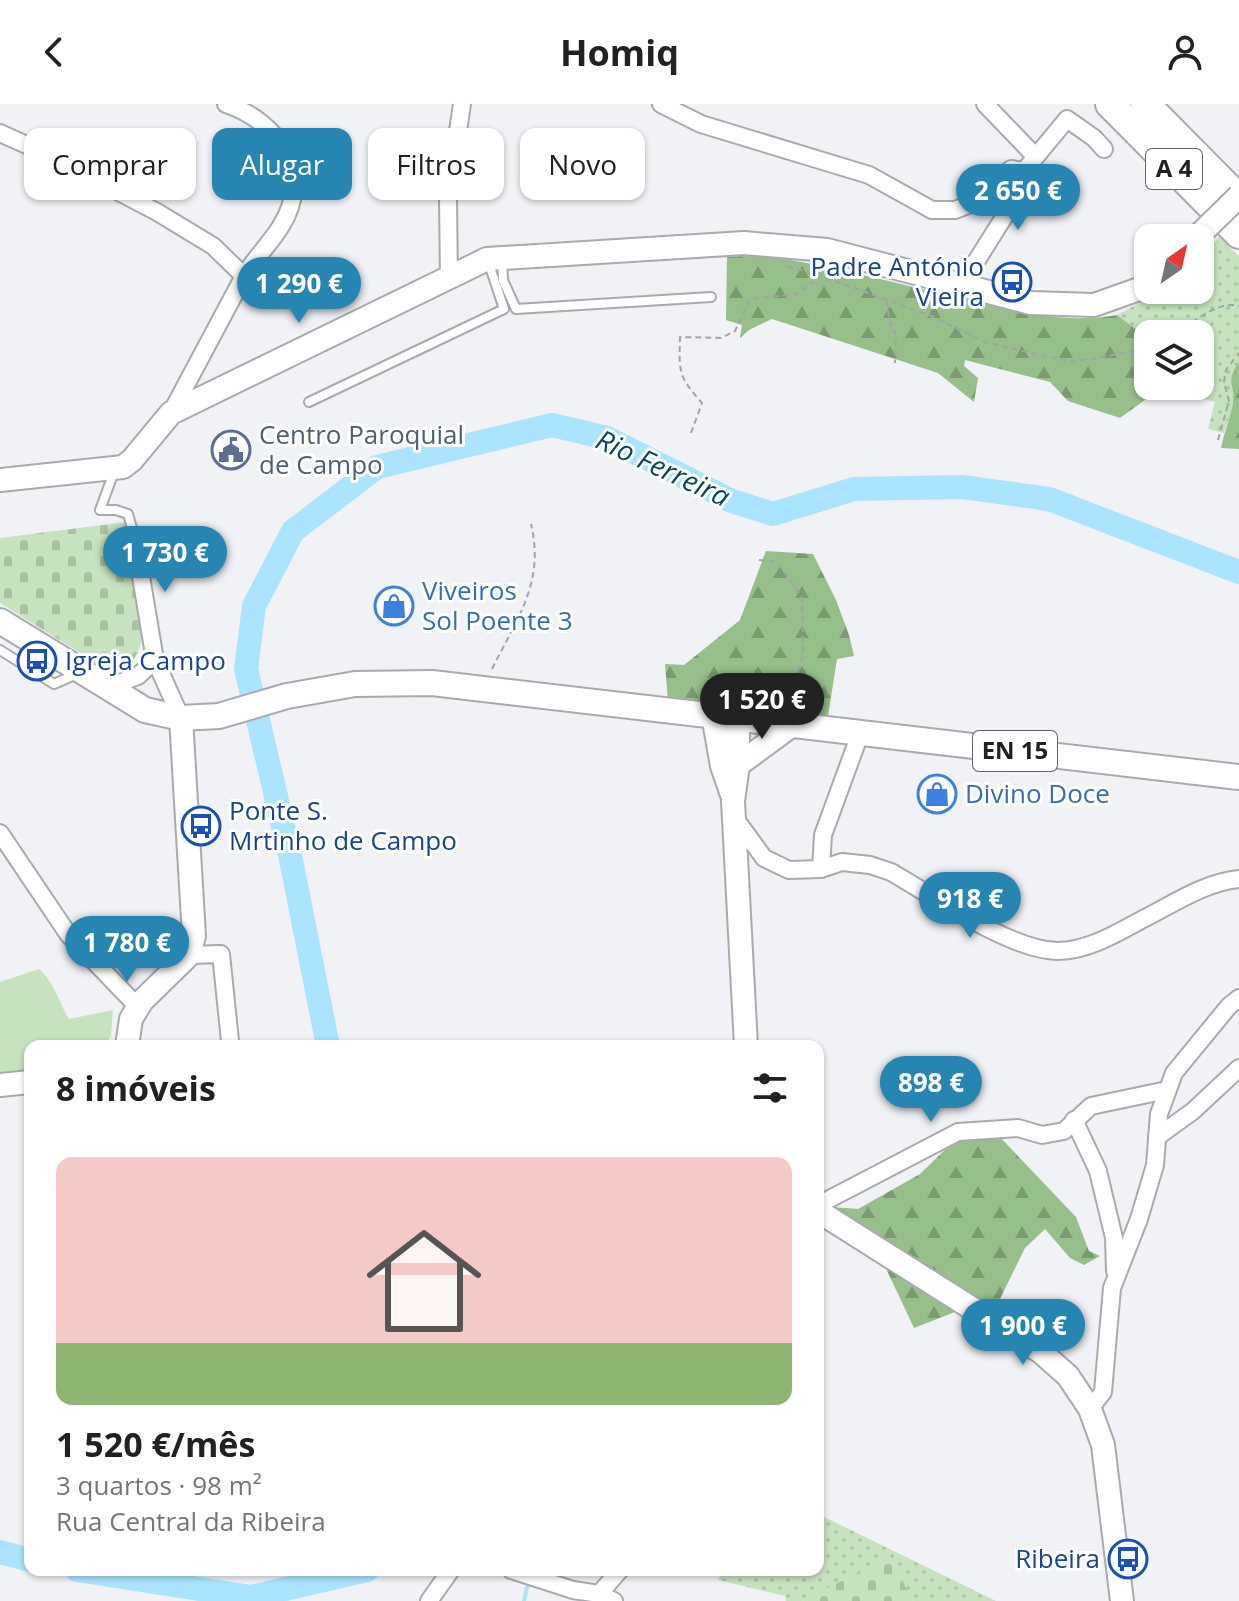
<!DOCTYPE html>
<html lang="pt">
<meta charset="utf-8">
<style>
body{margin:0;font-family:"Open Sans",sans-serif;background:#f6f6f6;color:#202124;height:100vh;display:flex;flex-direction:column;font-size:30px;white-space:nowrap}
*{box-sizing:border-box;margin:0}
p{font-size:26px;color:#757577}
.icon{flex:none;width:44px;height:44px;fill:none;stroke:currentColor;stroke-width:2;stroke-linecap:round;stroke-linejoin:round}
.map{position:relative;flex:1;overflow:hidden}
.side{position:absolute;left:24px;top:936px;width:800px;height:536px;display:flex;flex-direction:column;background:#fff;border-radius:16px;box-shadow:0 2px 6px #0004}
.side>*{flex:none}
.hud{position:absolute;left:24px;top:24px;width:800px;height:72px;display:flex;gap:16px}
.needle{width:52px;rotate:34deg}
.buttons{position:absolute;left:1134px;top:120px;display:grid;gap:16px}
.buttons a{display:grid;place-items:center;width:80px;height:80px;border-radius:16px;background:#fff;box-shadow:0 2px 6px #0004;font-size:40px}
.price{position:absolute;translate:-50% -68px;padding:0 18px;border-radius:28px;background:#2686b1;color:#fff;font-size:26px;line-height:52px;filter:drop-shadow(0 2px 4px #0008)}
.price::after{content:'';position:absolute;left:50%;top:48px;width:24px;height:18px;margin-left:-12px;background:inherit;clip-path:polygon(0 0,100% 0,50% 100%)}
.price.current{background:#222;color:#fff}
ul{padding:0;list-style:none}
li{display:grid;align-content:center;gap:16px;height:424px;padding:0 32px}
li+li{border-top:2px solid #e0e0e0}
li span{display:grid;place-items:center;height:248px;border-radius:16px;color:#555}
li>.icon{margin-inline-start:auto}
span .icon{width:144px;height:144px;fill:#fffc;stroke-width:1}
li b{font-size:34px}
h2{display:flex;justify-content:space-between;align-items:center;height:96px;padding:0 32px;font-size:34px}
.tag{padding:0 28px;border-radius:16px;background:#fff;box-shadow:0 2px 6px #0004;font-size:28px;line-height:72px}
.tag.current{background:#2686b1;color:#fff}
header{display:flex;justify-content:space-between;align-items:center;height:104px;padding:0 32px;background:#fff;font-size:36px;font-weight:700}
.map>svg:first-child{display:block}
.grass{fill:url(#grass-dots)}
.forest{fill:url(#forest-firs)}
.cemetery{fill:url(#cemetery-stones)}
.green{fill:#c6e2be}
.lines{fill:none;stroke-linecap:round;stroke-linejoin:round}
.stream{stroke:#aae4fe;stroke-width:4}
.river{stroke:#aae4fe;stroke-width:24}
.lane-casing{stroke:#a9aaae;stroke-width:12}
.street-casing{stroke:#a9aaae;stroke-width:20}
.secondary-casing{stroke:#a9aaae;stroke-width:26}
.primary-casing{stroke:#a9aaae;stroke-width:28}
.highway-casing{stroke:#a9aaae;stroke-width:32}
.path{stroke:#a3a4a7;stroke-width:2;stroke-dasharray:6 4;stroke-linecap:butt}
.lane{stroke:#fff;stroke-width:8}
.street{stroke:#fff;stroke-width:16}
.secondary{stroke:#fff;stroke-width:22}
.primary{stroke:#fff;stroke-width:24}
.highway{stroke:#fff;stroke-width:28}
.secondary-bridge-casing{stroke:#a9aaae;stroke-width:26;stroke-linecap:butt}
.secondary-bridge{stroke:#fff;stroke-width:22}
.labels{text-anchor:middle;stroke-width:6;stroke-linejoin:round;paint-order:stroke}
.shield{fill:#fff;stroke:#636364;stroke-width:2}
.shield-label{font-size:24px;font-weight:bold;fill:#202022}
.transit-label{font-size:26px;fill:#164399;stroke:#fff;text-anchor:end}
.service-label{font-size:26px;fill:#4e5e75;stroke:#fff;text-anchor:start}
.shop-label{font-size:26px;fill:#366cbe;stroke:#fff;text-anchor:start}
.water-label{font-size:28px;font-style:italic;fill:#06475d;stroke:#fff}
</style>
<header><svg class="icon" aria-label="back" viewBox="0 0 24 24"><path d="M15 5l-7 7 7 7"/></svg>Homiq<svg class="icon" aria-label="person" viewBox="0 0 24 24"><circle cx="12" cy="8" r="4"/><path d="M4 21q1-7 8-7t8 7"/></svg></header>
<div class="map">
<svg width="1239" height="1497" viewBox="0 0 1239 1497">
<defs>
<pattern id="grass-dots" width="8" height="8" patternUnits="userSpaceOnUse" patternTransform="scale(2)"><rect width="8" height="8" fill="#c6e2be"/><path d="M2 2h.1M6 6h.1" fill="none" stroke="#aac2a3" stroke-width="1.8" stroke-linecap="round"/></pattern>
<pattern id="forest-firs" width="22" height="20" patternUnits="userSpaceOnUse" patternTransform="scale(2)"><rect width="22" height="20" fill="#96bf8a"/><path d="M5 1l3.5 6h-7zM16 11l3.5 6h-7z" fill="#7a9b70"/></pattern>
<pattern id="cemetery-stones" width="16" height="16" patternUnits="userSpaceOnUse" patternTransform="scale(2)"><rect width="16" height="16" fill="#c6e2be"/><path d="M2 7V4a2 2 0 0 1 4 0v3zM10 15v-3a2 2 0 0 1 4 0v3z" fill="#aac2a3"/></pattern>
</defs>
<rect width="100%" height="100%" fill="#f0f2f6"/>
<g class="grass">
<path d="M1220,133L1239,153V257C1226,277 1234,276 1234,296C1233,306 1227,319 1224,329L1208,325L1215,298L1177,288L1180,282H1200V230H1192L1187,227L1182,230H1148V234L1117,211L1147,195L1158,186H1200V151Z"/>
<path d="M818,1410L996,1497H913L890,1452L802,1497H786L785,1492L718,1476L720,1472L705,1466H818Z"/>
</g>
<g class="forest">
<path d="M761,151C820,160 877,174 935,188C995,202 1055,222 1117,211L1148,234V282H1180L1177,288L1167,286L1145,296L1120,314L1068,297L1050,278L965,256L964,262L978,274L974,298L938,269L772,215L749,226L740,234L742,221L726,216L727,153Z"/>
<path d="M1239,257V345L1221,344C1224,329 1230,314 1233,300C1236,279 1224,280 1239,257Z"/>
<path d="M766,447L813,450L836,496L849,531L854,552L837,555L828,612L668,597L665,560L684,561L740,516Z"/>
<path d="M996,1029L1076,1113L1089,1147L1100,1152L1084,1161L1070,1154L1045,1125L1025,1144L995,1205L831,1103L858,1105L920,1070L954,1037Z"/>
<path d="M882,1156L960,1206L914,1224Z"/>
</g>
<g class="cemetery">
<path d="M126,418L142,534C138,554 129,567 108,566L0,499V434Z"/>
<path d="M890,1452L913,1497H802Z"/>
</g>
<path class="green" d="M39,865C55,879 58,897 69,915L113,906L111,932L104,942H30V971L0,972V878Z"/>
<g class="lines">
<path class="stream" d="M524,1497L527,1483"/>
<g class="river">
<path d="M328,942L291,756L246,565L254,502L293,427L377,363L552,321L607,334L732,397L773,410L854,385L962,383L1049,395L1239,468"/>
<path d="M0,1448L30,1456"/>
<path d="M77,1466L251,1493L367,1466"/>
</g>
<defs>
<g id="lane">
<path d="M502,155L503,176L516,205L711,193"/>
<path d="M309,298L504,205L488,157"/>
<path d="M115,365L100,406H116L128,410L134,431"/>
<path d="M0,546L54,580L79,569"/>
</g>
<g id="street">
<path d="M661,0L701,20L869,71L932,106H955L978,97L1011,65L1024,67"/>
<path d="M985,0L1035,52"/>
<path d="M0,29L40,47L157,108L213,142L244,172"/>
<path d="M449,176L448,94L462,0"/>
<path d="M962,180L1026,78L1024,67L1067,15L1094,34L1104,45"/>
<path d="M171,309L244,172C255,154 270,140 281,122C314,69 279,18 226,0"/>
<path d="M134,431L155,556L181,614"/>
<path d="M106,584L138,572L155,556"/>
<path d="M734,713L764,754L789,766L821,765L842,758L870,761L891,768C933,792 1010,846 1057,847C1088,847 1117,829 1143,815C1175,799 1203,779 1239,775"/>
<path d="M0,729L68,830L138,903"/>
<path d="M821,765L823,731L860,630"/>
<path d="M189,851L221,850L230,937"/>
<path d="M1074,1016L1098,1067L1114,1134L1115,1167"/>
<path d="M1157,1033L1193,1007L1239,964"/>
<path d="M818,1101L958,1028L1018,1024L1042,1031L1064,1027L1091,1002L1167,986"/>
<path d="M1090,1305L1103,1288L1112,1184L1139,1115L1155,1061L1159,1010L1174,969L1229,902L1239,894"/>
<path d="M511,1466L573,1486L599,1490L614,1497"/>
<path d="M599,1490L620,1466"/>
<path d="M429,1497L451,1466"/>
</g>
<g id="secondary">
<path d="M0,376L123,363L132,356L171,309L487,155L744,139L827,146L1031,199L1094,201L1142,184L1148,179"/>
<path d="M713,611L722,662L732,691"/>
<path d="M738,614V661L733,697L746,942"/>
<path d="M738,661L791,622"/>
<path d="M127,942L131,915L142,897L189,851L194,832L181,614"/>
<path d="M0,981L30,978"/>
<path d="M818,1107L1041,1248L1068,1272L1090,1305L1103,1341L1122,1497"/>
</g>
<path id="primary" d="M0,517L145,606L181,614L219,612L287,592L355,580L432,579L1239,673"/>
<g id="highway">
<path d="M1110,0L1239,130"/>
<path d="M1145,0L1239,95"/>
</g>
</defs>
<use href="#lane" class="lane-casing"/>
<use href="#street" class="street-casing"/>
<use href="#secondary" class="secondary-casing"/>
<use href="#primary" class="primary-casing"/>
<use href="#highway" class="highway-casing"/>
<g class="path">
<path d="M787,162L821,172L931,212L988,239L1072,258L1148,245"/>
<path d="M887,197L889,215L896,232L895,259"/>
<path d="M1176,230C1193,219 1217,196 1239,202"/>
<path d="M691,329L702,299C678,272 679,268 680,233L721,234L735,227L750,195L797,190L820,173"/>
<path d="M1218,336L1229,297L1224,278L1226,266L1239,249"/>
<path d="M759,456L777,458L802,493L803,551L787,600"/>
<path d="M492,565C517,514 545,479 531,420"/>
</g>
<use href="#lane" class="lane"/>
<use href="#street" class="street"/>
<use href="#secondary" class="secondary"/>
<use href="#primary" class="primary"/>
<use href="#highway" class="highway"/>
<defs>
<path id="secondary-bridge" d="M1196,134L1239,92"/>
</defs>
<use href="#secondary-bridge" class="secondary-bridge-casing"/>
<use href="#secondary-bridge" class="secondary-bridge"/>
</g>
<defs>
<symbol id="bus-ring" viewBox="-11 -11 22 22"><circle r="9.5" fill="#fff" stroke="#1a4fb4" stroke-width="1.5"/><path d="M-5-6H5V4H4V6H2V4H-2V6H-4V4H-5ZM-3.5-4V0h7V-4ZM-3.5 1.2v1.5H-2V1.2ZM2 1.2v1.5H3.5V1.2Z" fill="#1a4fb4"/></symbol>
<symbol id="civic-ring" viewBox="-11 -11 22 22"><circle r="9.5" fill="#fff" stroke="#5c6f8a" stroke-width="1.5"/><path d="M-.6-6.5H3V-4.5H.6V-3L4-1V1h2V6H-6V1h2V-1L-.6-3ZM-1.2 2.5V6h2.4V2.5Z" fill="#5c6f8a"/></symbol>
<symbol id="shop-ring" viewBox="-11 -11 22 22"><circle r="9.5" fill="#fff" stroke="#3f7fe0" stroke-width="1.5"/><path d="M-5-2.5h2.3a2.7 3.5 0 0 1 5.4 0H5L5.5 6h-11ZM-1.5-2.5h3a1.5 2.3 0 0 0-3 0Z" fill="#3f7fe0"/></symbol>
</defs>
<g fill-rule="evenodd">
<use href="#bus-ring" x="990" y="156" width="44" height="44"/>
<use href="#civic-ring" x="209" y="324" width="44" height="44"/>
<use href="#shop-ring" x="372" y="480" width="44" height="44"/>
<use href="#bus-ring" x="15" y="535" width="44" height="44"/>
<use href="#shop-ring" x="915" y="668" width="44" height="44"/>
<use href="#bus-ring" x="179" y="700" width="44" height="44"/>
<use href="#bus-ring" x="1106" y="1433" width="44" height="44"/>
</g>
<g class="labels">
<g class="shield">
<rect x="1146" y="45" width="56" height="40" rx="6"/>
<rect x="973" y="627" width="84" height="40" rx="6"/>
</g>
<g class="shield-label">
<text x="1174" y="73">A 4</text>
<text x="1015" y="655">EN 15</text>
</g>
<g class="transit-label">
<text x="984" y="172">Padre António<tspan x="984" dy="30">Vieira</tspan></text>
<text x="65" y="566" text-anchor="start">Igreja Campo</text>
<text x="229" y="716" text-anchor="start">Ponte S.<tspan x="229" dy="30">Mrtinho de Campo</tspan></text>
<text x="1100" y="1464">Ribeira</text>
</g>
<g class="service-label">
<text x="259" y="340">Centro Paroquial<tspan x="259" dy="30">de Campo</tspan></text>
</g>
<g class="shop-label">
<text x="422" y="496">Viveiros<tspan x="422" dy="30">Sol Poente 3</tspan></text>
<text x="965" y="699">Divino Doce</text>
</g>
<g class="water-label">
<text transform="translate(663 364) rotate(25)" y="10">Rio Ferreira</text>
</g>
</g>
</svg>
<div class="buttons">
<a><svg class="needle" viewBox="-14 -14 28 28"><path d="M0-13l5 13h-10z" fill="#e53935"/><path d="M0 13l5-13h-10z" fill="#757577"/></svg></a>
<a><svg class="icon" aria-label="layers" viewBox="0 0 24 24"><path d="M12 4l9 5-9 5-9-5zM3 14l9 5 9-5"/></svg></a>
</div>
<b class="price" style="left:1018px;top:128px">2 650 €</b>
<b class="price" style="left:299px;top:221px">1 290 €</b>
<b class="price" style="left:165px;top:490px">1 730 €</b>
<b class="price current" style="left:762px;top:637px">1 520 €</b>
<b class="price" style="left:970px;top:836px">918 €</b>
<b class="price" style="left:127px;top:880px">1 780 €</b>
<b class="price" style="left:931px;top:1020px">898 €</b>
<b class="price" style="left:1023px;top:1263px">1 900 €</b>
<div class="hud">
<a class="tag">Comprar</a>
<a class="tag current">Alugar</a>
<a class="tag">Filtros</a>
<a class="tag">Novo</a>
</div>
<section class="side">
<h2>8 imóveis<svg class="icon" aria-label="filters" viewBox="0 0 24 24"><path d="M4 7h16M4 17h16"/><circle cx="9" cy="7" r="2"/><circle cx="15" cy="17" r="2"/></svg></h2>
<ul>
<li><span style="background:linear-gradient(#f6c9c9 75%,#8fb573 0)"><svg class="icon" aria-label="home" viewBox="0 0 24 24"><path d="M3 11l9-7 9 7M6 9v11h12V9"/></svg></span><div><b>1 520 €/mês</b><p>3 quartos · 98 m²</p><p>Rua Central da Ribeira</p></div></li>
</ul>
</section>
</div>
